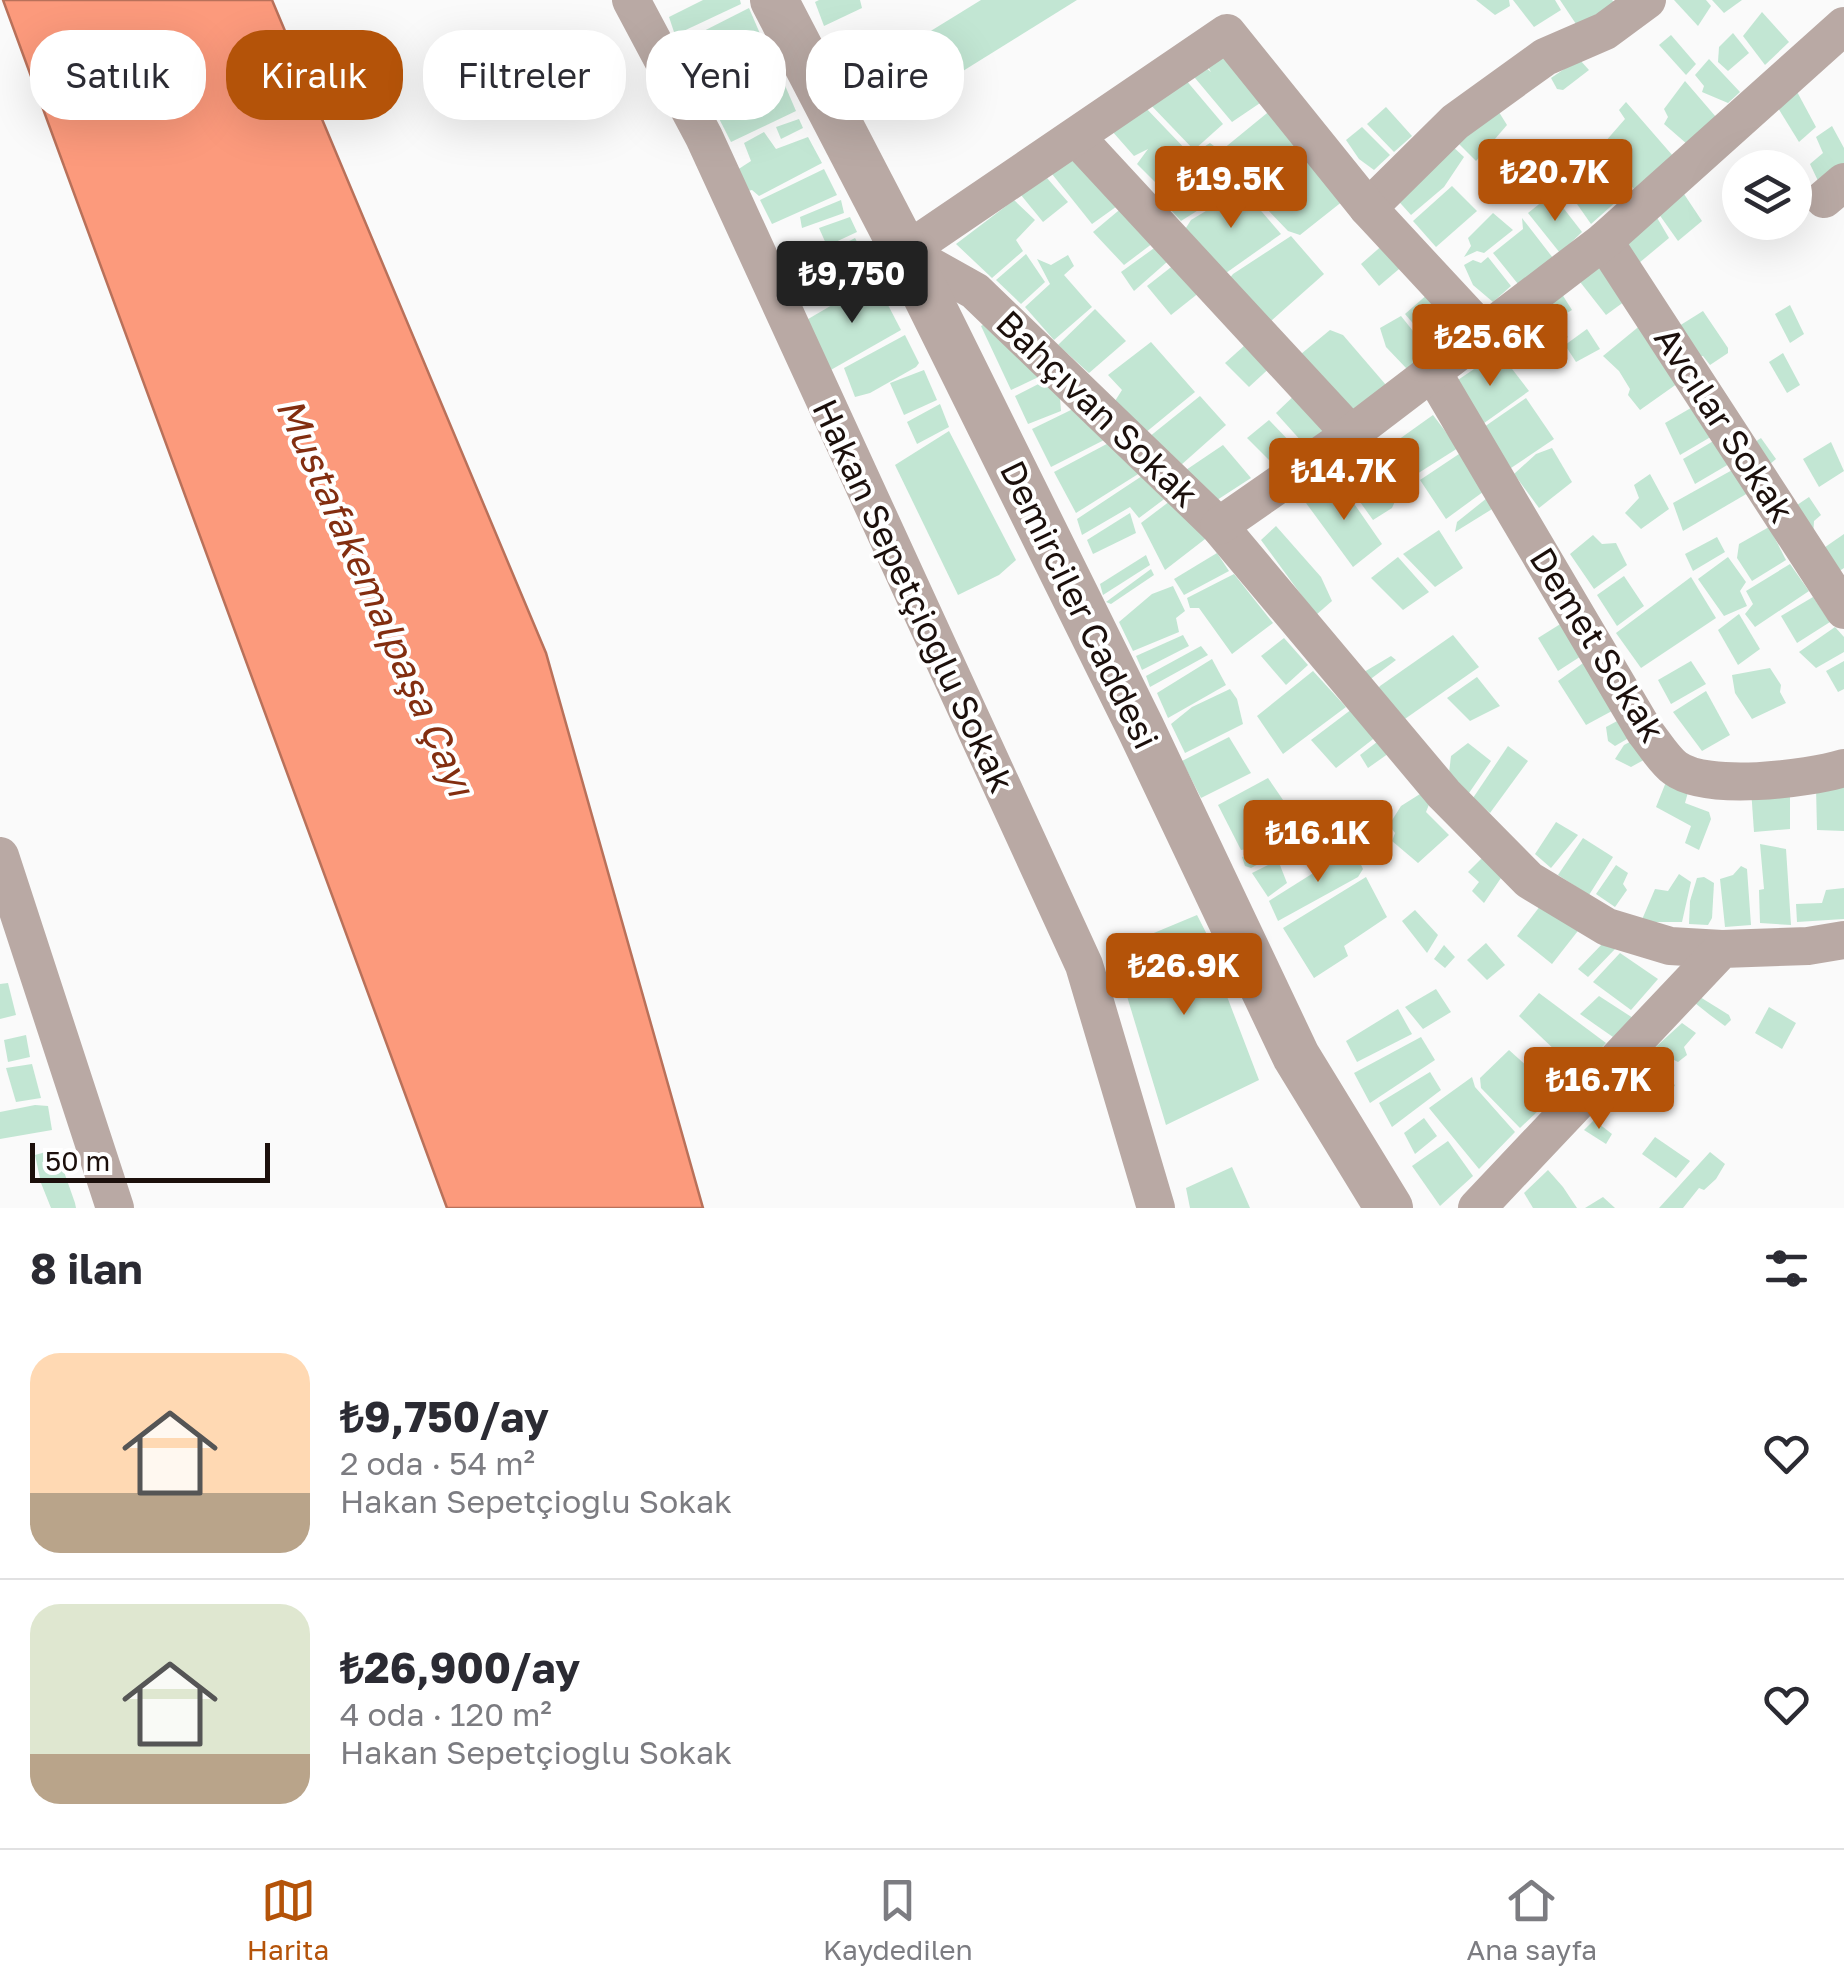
<!DOCTYPE html>
<html lang="tr">
<meta charset="utf-8">
<style>
body{margin:0;font-family:"Golos Text",sans-serif;background:#f7f7f7;color:#2b2b33;height:100vh;display:flex;flex-direction:column;font-size:38px;white-space:nowrap}
*{box-sizing:border-box;margin:0}
p{font-size:32px;color:#7c7c81}
.icon{flex:none;width:55px;height:55px;fill:none;stroke:currentColor;stroke-width:2;stroke-linecap:round;stroke-linejoin:round}
.map{position:relative;height:1208px;overflow:hidden}
.panel{display:flex;flex-direction:column;background:#fff;flex:1}
.panel>*{flex:none}
.guide{position:absolute;left:30px;top:30px;width:1000px;height:90px;display:flex;gap:20px}
.buttons{position:absolute;left:1722px;top:150px;display:grid;gap:20px}
.buttons a{display:grid;place-items:center;width:90px;height:90px;border-radius:50%;background:#fff;box-shadow:0 10px 40px #0002;font-size:50px}
.scale{position:absolute;left:30px;bottom:25px;width:240px;box-sizing:border-box;padding-left:10px;border:5px solid #1c100c;border-top:0;font-size:28px;line-height:35px;white-space:nowrap;color:#1c100c;-webkit-text-stroke:8px #fff;paint-order:stroke}
.price{position:absolute;translate:-50% -85px;padding:0 22px;border-radius:10px;background:#b45309;color:#fff;font-size:32px;line-height:65px;filter:drop-shadow(0 2px 5px #0008)}
.price::after{content:'';position:absolute;left:50%;top:60px;width:30px;height:22px;margin-left:-15px;background:inherit;clip-path:polygon(0 0,100% 0,50% 100%)}
.price.selected{background:#222;color:#fff}
ul{padding:0;list-style:none}
li{display:flex;align-items:center;gap:30px;height:250px;padding:0 30px}
li+li{border-top:2px solid #e1e1e2}
li span{display:grid;place-items:center;flex:none;width:280px;height:200px;border-radius:30px;color:#555}
li>.icon{margin-inline-start:auto}
span .icon{width:120px;height:120px;fill:#fffc;stroke-width:1}
li b{font-size:42px}
h2{display:flex;justify-content:space-between;align-items:center;height:120px;padding:0 30px;font-size:42px}
.pill{padding:0 35px;border-radius:40px;background:#fff;box-shadow:0 10px 40px #0002;font-size:35px;line-height:90px}
.pill.selected{background:#b45309;color:#fff}
.dock{display:flex;justify-content:space-around;align-items:center;height:140px;border-top:2px solid #e1e1e2;background:#fff;font-size:28px;color:#7c7c81}
.dock a{display:grid;justify-items:center;gap:5px}
.dock .selected{color:#b45309}
.map>svg:first-child{display:block}
.water{fill:#fc9a7c;stroke:#b9715a;stroke-width:2.5}
.building{fill:#c2e6d3}
.lines{fill:none;stroke-linecap:round;stroke-linejoin:round}
.minor{stroke:#b9a9a4;stroke-width:38}
.tertiary{stroke:#b9a9a4;stroke-width:48}
.labels{text-anchor:middle;stroke-width:8;stroke-linejoin:round;paint-order:stroke}
.street-label{font-size:35px;fill:#1c100c;stroke:#fff}
.water-label{font-size:38px;font-style:italic;fill:#832e10;stroke:#fff}
</style>
<div class="map">
<svg width="1844" height="1208" viewBox="0 0 1844 1208">
<rect width="100%" height="100%" fill="#fafafa"/>
<path class="water" d="M3,0H272L546,653L703,1208H447Z"/>
<g class="building">
<path d="M703,0H740L741,4L675,35L669,17Z"/>
<path d="M819,0H860L862,8L824,26L815,2Z"/>
<path d="M981,0H1077L934,89L908,45Z"/>
<path d="M1476,0H1509L1510,6L1495,15Z"/>
<path d="M1513,0H1555L1561,10L1534,27Z"/>
<path d="M1560,0H1612L1617,5L1576,24Z"/>
<path d="M1674,0H1706L1711,6L1698,26Z"/>
<path d="M1712,0H1742L1724,13Z"/>
<path d="M749,8L761,36L695,64L684,41Z"/>
<path d="M1762,12L1789,42L1765,65L1743,36Z"/>
<path d="M1733,33L1749,53L1728,71L1718,62L1719,47Z"/>
<path d="M1671,35L1696,64L1686,75L1659,45Z"/>
<path d="M766,42L774,62L743,72L737,53Z"/>
<path d="M1218,46L1266,99L1232,122L1190,72L1200,63L1211,72L1204,60Z"/>
<path d="M1579,59L1589,70L1563,90L1557,89L1551,78Z"/>
<path d="M1709,59L1740,92L1728,103L1702,92L1704,86L1695,75Z"/>
<path d="M777,67L796,111L731,142L709,99L736,80Z"/>
<path d="M1180,73L1223,124L1194,150L1147,101Z"/>
<path d="M1685,81L1716,117L1687,144L1664,124L1668,117L1664,109Z"/>
<path d="M1795,88L1816,127L1799,142L1775,103Z"/>
<path d="M1626,102L1673,156L1635,190L1598,150L1625,119L1619,110Z"/>
<path d="M1143,105L1191,155L1210,143L1214,146L1180,177L1160,187L1137,164L1148,149L1134,156L1112,131Z"/>
<path d="M1277,105L1348,197L1300,235L1288,231L1240,181L1209,207L1184,181Z"/>
<path d="M1386,107L1412,136L1394,152L1367,124Z"/>
<path d="M1497,109L1507,125L1476,161L1456,141Z"/>
<path d="M799,119L803,128L781,139L776,127Z"/>
<path d="M1832,126L1844,148V167L1820,185L1810,164L1823,153L1816,137Z"/>
<path d="M1362,127L1390,155L1374,170L1359,159L1346,140Z"/>
<path d="M764,132L776,149L808,137L822,163L759,196L752,190L743,192L734,172L751,161L744,143Z"/>
<path d="M1451,145L1464,157L1444,187L1411,215L1393,195Z"/>
<path d="M1083,149L1127,199L1092,224L1052,174Z"/>
<path d="M1588,151L1627,192L1591,224L1556,174Z"/>
<path d="M824,169L837,195L772,224L760,200Z"/>
<path d="M1047,178L1068,202L1043,222L1021,195Z"/>
<path d="M1179,184L1200,209L1181,221L1159,197Z"/>
<path d="M1452,186L1477,211L1436,247L1413,221Z"/>
<path d="M1242,189L1281,234L1226,273L1182,234L1191,220Z"/>
<path d="M1682,191L1702,221L1678,241L1656,210Z"/>
<path d="M1548,197L1561,205L1582,232L1560,253L1528,213Z"/>
<path d="M841,200L844,213L802,228L800,217Z"/>
<path d="M1014,200L1035,220L1016,240L1023,251L992,278L956,244Z"/>
<path d="M1130,201L1161,237L1124,265L1093,232Z"/>
<path d="M1493,213L1513,230L1484,253L1477,251L1464,257L1471,246L1468,238Z"/>
<path d="M1656,216L1669,238L1639,263L1620,240Z"/>
<path d="M850,217L857,232L827,246L819,228Z"/>
<path d="M1522,218L1553,258L1518,284L1493,253L1523,229Z"/>
<path d="M1291,236L1324,274L1271,321L1225,284L1233,274Z"/>
<path d="M1393,236L1412,258L1379,286L1361,264Z"/>
<path d="M855,238L863,253L826,265L822,255Z"/>
<path d="M1164,241L1176,254L1134,291L1121,272Z"/>
<path d="M1026,254L1045,282L1021,304L996,280Z"/>
<path d="M874,255L881,273L846,289L837,269Z"/>
<path d="M1068,255L1074,266L1064,275L1092,307L1054,340L1025,307L1050,284L1037,259L1051,265Z"/>
<path d="M1184,257L1205,288L1171,315L1147,286Z"/>
<path d="M1488,257L1511,286L1493,302L1473,285L1464,265L1473,260L1481,263Z"/>
<path d="M1600,257L1632,296L1606,315L1577,278Z"/>
<path d="M875,280L901,330L829,371L803,322Z"/>
<path d="M1437,286L1467,322L1434,348L1405,314Z"/>
<path d="M1560,291L1572,310L1560,317L1547,301Z"/>
<path d="M1790,305L1804,334L1790,343L1775,314Z"/>
<path d="M1095,309L1126,341L1089,373L1058,345Z"/>
<path d="M1703,311L1728,348V353L1710,365L1703,356L1696,357L1679,326Z"/>
<path d="M1401,316L1429,351L1407,369L1386,347L1380,328Z"/>
<path d="M998,317L1051,371L1011,390L981,326Z"/>
<path d="M1557,322L1568,337L1556,347L1543,344L1541,333Z"/>
<path d="M1642,324L1681,381L1640,410L1628,395L1630,389L1619,371L1603,356Z"/>
<path d="M1587,329L1600,349L1576,362L1565,345Z"/>
<path d="M1330,330L1343,335L1386,385L1344,416L1301,354Z"/>
<path d="M905,335L919,363L916,367L870,393L855,397L844,368Z"/>
<path d="M1254,337L1274,364L1249,387L1225,363Z"/>
<path d="M1151,342L1195,392L1145,433L1115,401L1122,390L1108,375Z"/>
<path d="M1499,352L1529,391L1480,426L1452,384Z"/>
<path d="M1783,353L1800,385L1787,393L1769,362Z"/>
<path d="M924,370L937,400L904,415L890,383Z"/>
<path d="M1058,374L1061,411L1028,424L1015,396Z"/>
<path d="M1299,391L1326,431L1303,443L1276,413Z"/>
<path d="M1200,396L1226,425L1181,465L1149,437Z"/>
<path d="M1526,398L1554,439L1511,468L1484,427Z"/>
<path d="M940,404L949,427L917,444L907,422Z"/>
<path d="M1696,405L1714,435L1680,455L1665,423Z"/>
<path d="M1073,409L1112,436L1051,467L1032,429Z"/>
<path d="M1433,415L1458,448L1409,479L1391,445Z"/>
<path d="M1269,420L1295,447L1273,464L1247,438Z"/>
<path d="M949,431L1016,560L999,575L958,595L895,465Z"/>
<path d="M1118,438L1143,471L1076,513L1054,472Z"/>
<path d="M1761,438L1776,459L1763,470L1749,446Z"/>
<path d="M1715,440L1729,464L1695,484L1683,459Z"/>
<path d="M1831,442L1844,471L1819,487L1803,459Z"/>
<path d="M1223,445L1251,478L1214,502L1183,472Z"/>
<path d="M1552,448L1572,482L1539,508L1514,474L1536,454Z"/>
<path d="M1462,452L1487,489L1446,519L1420,480Z"/>
<path d="M1354,455L1359,460L1370,457L1397,497L1392,508L1373,520L1342,477L1341,465Z"/>
<path d="M1734,469L1748,493L1683,531L1673,503Z"/>
<path d="M1148,472L1171,494L1139,518L1130,507L1082,535L1077,519Z"/>
<path d="M1650,474L1669,509L1641,529L1625,513L1639,498L1634,485Z"/>
<path d="M1337,479L1382,544L1353,567L1306,503Z"/>
<path d="M1809,497L1821,515L1814,521L1813,537L1791,509Z"/>
<path d="M1174,498L1209,536L1165,570L1141,523Z"/>
<path d="M1487,498L1497,506L1455,532L1457,522Z"/>
<path d="M1130,513L1136,533L1093,554L1087,540Z"/>
<path d="M1276,526L1321,577L1332,601L1316,615L1261,540Z"/>
<path d="M1769,527L1786,560L1752,581L1737,558L1739,544Z"/>
<path d="M1439,530L1463,568L1435,587L1403,554Z"/>
<path d="M1844,534V568L1833,575L1818,552Z"/>
<path d="M1593,535L1602,544L1616,543L1627,565L1594,589L1570,554Z"/>
<path d="M1717,537L1725,552L1693,571L1685,554Z"/>
<path d="M1217,553L1229,571L1184,595L1174,579Z"/>
<path d="M1146,555L1150,565L1103,595L1100,584Z"/>
<path d="M1398,557L1429,592L1403,610L1371,578Z"/>
<path d="M1728,557L1746,582L1740,591L1747,606L1724,616L1698,579Z"/>
<path d="M1790,564L1809,591L1755,627L1745,614L1753,604L1746,591Z"/>
<path d="M1151,569L1154,575L1111,604L1106,602Z"/>
<path d="M1234,574L1273,623L1232,654L1199,608H1190L1187,598Z"/>
<path d="M1624,576L1644,606L1617,626L1597,595Z"/>
<path d="M1691,577L1716,618L1641,668L1616,633Z"/>
<path d="M1173,586L1185,611L1176,618L1179,632L1133,651L1119,622L1152,594Z"/>
<path d="M1813,597L1830,622L1797,643L1781,616Z"/>
<path d="M1739,614L1760,649L1738,665L1718,630Z"/>
<path d="M1570,618L1589,651L1558,671L1538,638Z"/>
<path d="M1835,627L1844,637V652L1816,668L1799,652Z"/>
<path d="M1183,635L1189,646L1142,670L1136,656Z"/>
<path d="M1453,635L1479,667L1402,721L1377,690L1380,686Z"/>
<path d="M1284,638L1308,665L1286,685L1261,656Z"/>
<path d="M1201,646L1208,655L1150,687L1146,676Z"/>
<path d="M1391,656L1396,660L1368,681L1364,672Z"/>
<path d="M1593,656L1623,705L1586,725L1558,681Z"/>
<path d="M1212,659L1226,685L1168,718L1157,693Z"/>
<path d="M1691,661L1706,684L1671,704L1658,680Z"/>
<path d="M1844,661V689L1838,692L1826,671Z"/>
<path d="M1770,668L1781,685L1780,692L1786,703L1752,719L1735,693L1732,675Z"/>
<path d="M1313,671L1346,707L1283,754L1257,716Z"/>
<path d="M1477,677L1500,706L1470,721L1447,698Z"/>
<path d="M1230,689L1237,699L1243,724L1185,753L1171,724L1192,707Z"/>
<path d="M1706,691L1730,735L1702,751L1673,712Z"/>
<path d="M1352,709L1377,736L1336,768L1311,740Z"/>
<path d="M1632,713L1634,735L1615,746L1608,741L1606,727Z"/>
<path d="M1645,734L1651,756L1631,767L1615,759L1624,745Z"/>
<path d="M1229,737L1251,773L1201,798L1182,761Z"/>
<path d="M1377,742L1392,751L1368,768L1360,755Z"/>
<path d="M1468,743L1491,761L1469,793L1449,773L1451,756Z"/>
<path d="M1508,746L1528,761L1490,813L1473,798Z"/>
<path d="M1668,777L1690,785L1685,803L1709,812L1711,819L1699,850L1685,843L1691,826L1656,807Z"/>
<path d="M1268,778L1294,816V828L1263,847L1241,850L1218,805Z"/>
<path d="M1816,787H1844V831L1817,830Z"/>
<path d="M1751,789L1790,790V829L1754,832Z"/>
<path d="M1420,794L1430,802L1426,812L1449,835L1418,863L1392,841L1395,833L1389,825L1401,806Z"/>
<path d="M1556,822L1578,835L1551,868L1535,854Z"/>
<path d="M1583,838L1613,857L1589,895L1558,875Z"/>
<path d="M1760,844L1786,849L1791,925L1760,923L1759,890L1764,889Z"/>
<path d="M1270,848L1274,856L1251,868L1245,866L1242,857Z"/>
<path d="M1353,848L1363,869L1358,877L1278,921L1269,901Z"/>
<path d="M1485,855L1505,872L1484,903L1472,891L1479,882L1468,872Z"/>
<path d="M1278,860L1287,883L1268,897L1252,873Z"/>
<path d="M1616,865L1628,873L1623,884L1627,890L1615,907L1596,894Z"/>
<path d="M1741,866L1747,869L1751,925L1725,927L1720,879L1733,875Z"/>
<path d="M1679,874L1691,882L1682,922H1641L1655,889L1668,891Z"/>
<path d="M1366,877L1387,917L1344,946L1348,956L1314,978L1283,928Z"/>
<path d="M1704,877L1714,883L1712,918L1708,925L1689,924L1690,901L1697,878Z"/>
<path d="M1844,888V919L1797,922L1796,904L1822,903L1826,890Z"/>
<path d="M1547,897L1581,927L1552,964L1517,936Z"/>
<path d="M1415,910L1438,935L1427,953L1402,921Z"/>
<path d="M1197,915L1220,960L1227,980L1223,986L1259,1080L1166,1125L1113,950Z"/>
<path d="M1606,940L1616,948L1588,977L1578,969Z"/>
<path d="M1486,943L1505,965L1487,980L1467,960Z"/>
<path d="M1444,945L1455,957L1445,968L1434,959Z"/>
<path d="M1620,953L1658,979L1631,1010L1593,982Z"/>
<path d="M8,983L16,1015L0,1019V984Z"/>
<path d="M1436,989L1451,1012L1423,1029L1405,1007Z"/>
<path d="M1539,993L1606,1043L1579,1073L1519,1016Z"/>
<path d="M1599,996L1633,1018L1613,1037L1580,1014Z"/>
<path d="M1700,997L1729,1015L1731,1020L1725,1026L1710,1015L1695,1003Z"/>
<path d="M1769,1007L1796,1023L1782,1049L1755,1033Z"/>
<path d="M1398,1009L1412,1034L1357,1062L1346,1041Z"/>
<path d="M1682,1023L1696,1033L1684,1047L1687,1055L1678,1062L1672,1059L1662,1069L1647,1055Z"/>
<path d="M26,1035L30,1057L8,1062L4,1040Z"/>
<path d="M1421,1037L1435,1060L1370,1103L1354,1073Z"/>
<path d="M1509,1050L1557,1093L1520,1128L1481,1088L1480,1078Z"/>
<path d="M1644,1063L1675,1085L1662,1107L1630,1079Z"/>
<path d="M32,1064L41,1098L16,1102L6,1068Z"/>
<path d="M1430,1072L1441,1090L1392,1127L1379,1103Z"/>
<path d="M1472,1077L1475,1087L1515,1132L1479,1169L1429,1108Z"/>
<path d="M1624,1084L1637,1097L1625,1109L1612,1096Z"/>
<path d="M35,1105L48,1106L52,1130L0,1139V1112Z"/>
<path d="M1424,1118L1437,1136L1415,1154L1404,1133Z"/>
<path d="M1594,1120L1612,1134L1606,1144L1584,1130Z"/>
<path d="M1655,1137L1690,1161L1676,1178L1642,1154Z"/>
<path d="M1448,1141L1473,1176L1440,1206L1412,1166Z"/>
<path d="M56,1149L75,1203L76,1208H51L41,1183L35,1155Z"/>
<path d="M1710,1152L1725,1164L1716,1179L1704,1190L1699,1188L1683,1208H1659Z"/>
<path d="M1232,1167L1250,1208H1190L1186,1188Z"/>
<path d="M1548,1170L1563,1187L1577,1208H1533L1524,1193Z"/>
<path d="M1603,1197L1615,1208H1585Z"/>
</g>
<g class="lines">
<g class="minor">
<path d="M631,0L704,137L1084,965L1156,1208"/>
<path d="M1077,138L1351,434"/>
<path d="M1824,199L1844,182"/>
<path d="M1368,208L1455,122L1545,57L1605,31L1647,0"/>
<path d="M1604,241L1844,610"/>
<path d="M1485,334L1368,208L1227,33L905,252L975,291L1219,526L1444,794L1529,880L1607,927L1670,946L1722,949"/>
<path d="M1433,373L1645,732C1654,743 1664,760 1675,768C1707,792 1807,779 1844,768"/>
<path d="M1219,526L1351,434L1604,241L1844,26"/>
<path d="M0,856L115,1208"/>
<path d="M1477,1208L1722,949L1808,946L1844,940"/>
</g>
<path class="tertiary" d="M774,0L905,252L1141,729L1296,1056L1389,1208"/>
</g>
<g class="labels">
<g class="street-label">
<text transform="translate(1097 409) rotate(44)" y="12">Bahçıvan Sokak</text>
<text transform="translate(1724 425) rotate(57)" y="12">Avcılar Sokak</text>
<text transform="translate(913 596) rotate(65)" y="12">Hakan Sepetçioğlu Sokak</text>
<text transform="translate(1079 605) rotate(64)" y="12">Demirciler Caddesi</text>
<text transform="translate(1597 645) rotate(58)" y="12">Demet Sokak</text>
</g>
<g class="water-label">
<text transform="translate(375 597) rotate(66)" y="13">Mustafakemalpaşa Çayı</text>
</g>
</g>
</svg>
<div class="buttons">
<a><svg class="icon" aria-label="layers" viewBox="0 0 24 24"><path d="M12 4l9 5-9 5-9-5zM3 14l9 5 9-5"/></svg></a>
</div>
<div class="scale">50 m</div>
<b class="price" style="left:1555px;top:224px">₺20.7K</b>
<b class="price" style="left:1231px;top:231px">₺19.5K</b>
<b class="price selected" style="left:852px;top:326px">₺9,750</b>
<b class="price" style="left:1490px;top:389px">₺25.6K</b>
<b class="price" style="left:1344px;top:523px">₺14.7K</b>
<b class="price" style="left:1318px;top:885px">₺16.1K</b>
<b class="price" style="left:1184px;top:1018px">₺26.9K</b>
<b class="price" style="left:1599px;top:1132px">₺16.7K</b>
<div class="guide">
<a class="pill">Satılık</a>
<a class="pill selected">Kiralık</a>
<a class="pill">Filtreler</a>
<a class="pill">Yeni</a>
<a class="pill">Daire</a>
</div>
</div>
<section class="panel">
<h2>8 ilan<svg class="icon" aria-label="filters" viewBox="0 0 24 24"><path d="M4 7h16M4 17h16"/><circle cx="9" cy="7" r="2"/><circle cx="15" cy="17" r="2"/></svg></h2>
<ul>
<li><span style="background:linear-gradient(#ffd9b3 70%,#b9a48a 0)"><svg class="icon" aria-label="home" viewBox="0 0 24 24"><path d="M3 11l9-7 9 7M6 9v11h12V9"/></svg></span><div><b>₺9,750/ay</b><p>2 oda · 54 m²</p><p>Hakan Sepetçioğlu Sokak</p></div><svg class="icon" aria-label="heart" viewBox="0 0 24 24"><path d="M12 20l-8-8c-3-5 5-10 8-4 3-6 11-1 8 4z"/></svg></li>
<li><span style="background:linear-gradient(#dfe7d0 75%,#b9a48a 0)"><svg class="icon" aria-label="home" viewBox="0 0 24 24"><path d="M3 11l9-7 9 7M6 9v11h12V9"/></svg></span><div><b>₺26,900/ay</b><p>4 oda · 120 m²</p><p>Hakan Sepetçioğlu Sokak</p></div><svg class="icon" aria-label="heart" viewBox="0 0 24 24"><path d="M12 20l-8-8c-3-5 5-10 8-4 3-6 11-1 8 4z"/></svg></li>
</ul>
</section>
<nav class="dock">
<a class="selected"><svg class="icon" aria-label="map" viewBox="0 0 24 24"><path d="M3 6l6-2 6 2 6-2v14l-6 2-6-2-6 2zM9 4v14M15 6v14"/></svg>Harita</a>
<a><svg class="icon" aria-label="saved" viewBox="0 0 24 24"><path d="M7 4h10v16l-5-4-5 4z"/></svg>Kaydedilen</a>
<a><svg class="icon" aria-label="home" viewBox="0 0 24 24"><path d="M3 11l9-7 9 7M6 9v11h12V9"/></svg>Ana sayfa</a>
</nav>
